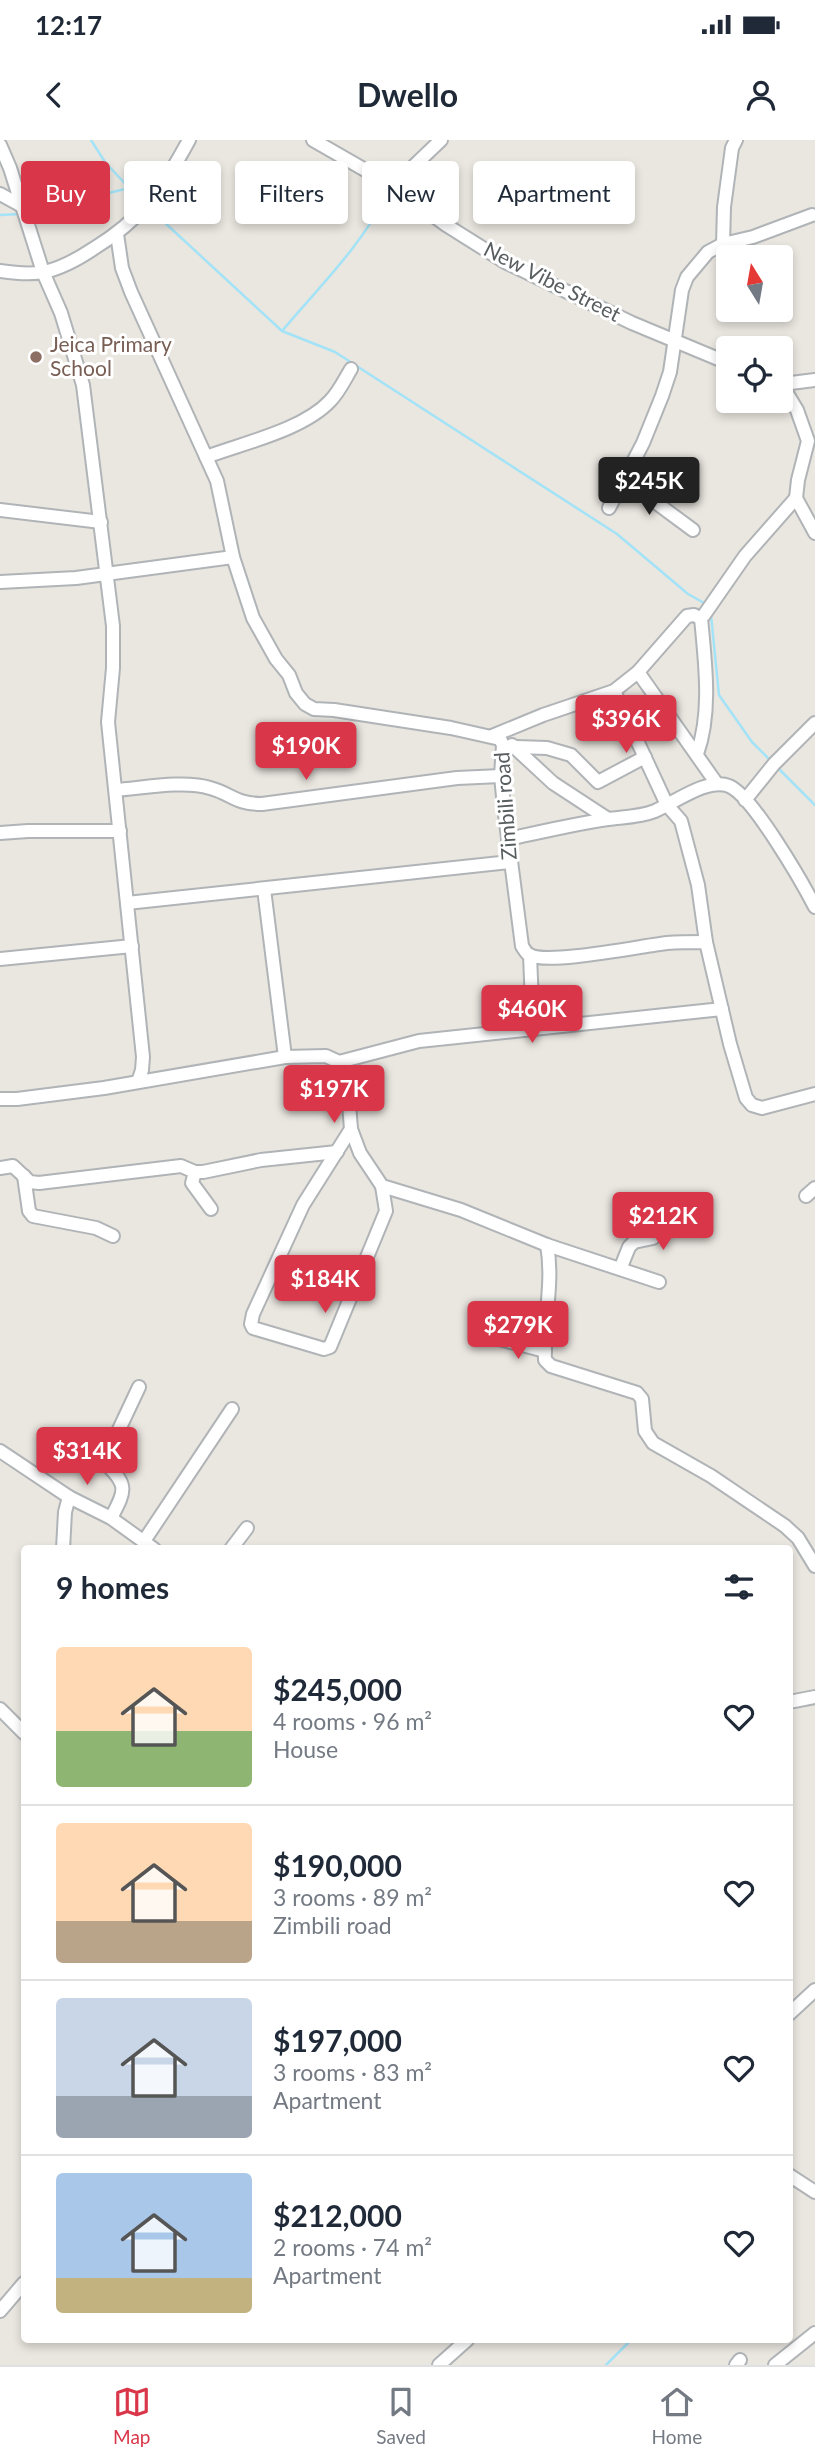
<!DOCTYPE html>
<meta charset="utf-8">
<style>
body{margin:0;font-family:Lato,sans-serif;background:#f6f6f7;color:#1f2937;height:100vh;display:flex;flex-direction:column;font-size:26px;white-space:nowrap}
*{box-sizing:border-box;margin:0}
p{font-size:23px;color:#747a83}
.icon{flex:none;width:38px;height:38px;fill:none;stroke:currentColor;stroke-width:2;stroke-linecap:round;stroke-linejoin:round}
.map{position:relative;flex:1;overflow:hidden}
.panel{position:absolute;left:21px;top:1405px;width:772px;height:798px;display:flex;flex-direction:column;background:#fff;border-radius:7px;box-shadow:0 4px 10px #0003}
.panel>*{flex:none}
.top-card{position:absolute;left:21px;top:21px;width:774px;height:63px;display:flex;gap:14px}
.needle{width:46px;rotate:349deg}
.fabs{position:absolute;left:716px;top:105px;display:grid;gap:14px}
.fabs a{display:grid;place-items:center;width:77px;height:77px;border-radius:7px;background:#fff;box-shadow:0 4px 10px #0003;font-size:35px}
.price{position:absolute;translate:-50% -60px;padding:0 16px;border-radius:7px;background:#d93649;color:#fff;font-size:23px;line-height:46px;filter:drop-shadow(0 2px 4px #0008)}
.price::after{content:'';position:absolute;left:50%;top:42px;width:21px;height:16px;margin-left:-10px;background:inherit;clip-path:polygon(0 0,100% 0,50% 100%)}
.price.selected{background:#222;color:#fff}
ul{padding:0;list-style:none}
li{display:flex;align-items:center;gap:21px;height:175px;padding:0 35px}
li+li{border-top:2px solid #e0e1e3}
li span{display:grid;place-items:center;flex:none;width:196px;height:140px;border-radius:7px;color:#555}
li>.icon{margin-inline-start:auto}
span .icon{width:84px;height:84px;fill:#fffc;stroke-width:1}
li b{font-size:30px}
h2{display:flex;justify-content:space-between;align-items:center;height:84px;padding:0 35px;font-size:30px}
.pill{padding:0 24px;border-radius:7px;background:#fff;box-shadow:0 4px 10px #0003;font-size:24px;line-height:63px}
.pill.selected{background:#d93649;color:#fff}
.status{display:flex;justify-content:space-between;align-items:center;height:49px;padding:0 35px;background:#fff;direction:ltr}
.status svg{height:19px;fill:currentColor}
header{display:flex;justify-content:space-between;align-items:center;height:91px;padding:0 35px;background:#fff;font-size:32px;font-weight:700}
.dock{display:flex;justify-content:space-around;align-items:center;height:98px;border-top:2px solid #e0e1e3;background:#fff;font-size:19px;color:#747a83}
.dock a{display:grid;justify-items:center;gap:4px}
.dock .selected{color:#d93649}
.map>svg:first-child{display:block}
.lines{fill:none;stroke-linecap:round;stroke-linejoin:round}
.stream{stroke:#a3e3f7;stroke-width:2.5}
.minor-casing{stroke:#b0b4b7;stroke-width:16}
.minor{stroke:#fff;stroke-width:12}
.education-dot{fill:#8d6e63;stroke:#fff;stroke-width:2.5}
.labels{text-anchor:middle;stroke-width:6;stroke-linejoin:round;paint-order:stroke}
.street-label{font-size:21px;fill:#585d5f;stroke:#fff}
.education-label{font-size:21px;fill:#785e54;stroke:#fff;text-anchor:start}
</style>
<div class="status"><b>12:17</b><svg viewBox="0 0 49 12"><path d="M0 12V9h3v3zM5 12V6h3v6zM10 12V3h3v9zM15 12V0h3v12zM26 1h20v11H26zM47 4h2v5h-2z"/></svg></div>
<header><svg class="icon" aria-label="back" viewBox="0 0 24 24"><path d="M15 5l-7 7 7 7"/></svg>Dwello<svg class="icon" aria-label="person" viewBox="0 0 24 24"><circle cx="12" cy="8" r="4"/><path d="M4 21q1-7 8-7t8 7"/></svg></header>
<div class="map">
<svg width="815" height="2225" viewBox="0 0 815 2225">
<rect width="100%" height="100%" fill="#eae6e0"/>
<g class="lines">
<g class="stream">
<path d="M91,0L105,22L142,62"/>
<path d="M150,69L282,191L335,212L617,394L688,454L706,464"/>
<path d="M28,73L129,48"/>
<path d="M0,75L21,74"/>
<path d="M282,191C321,145 359,108 388,54"/>
<path d="M711,475L719,555L752,602L771,621"/>
<path d="M778,628L815,665"/>
<path d="M606,2225L631,2200"/>
</g>
<defs>
<g id="minor">
<path d="M313,0L393,46L446,85L505,122L632,183L728,223"/>
<path d="M0,5L10,28L43,132L61,173L83,245L113,486V528L108,582L143,917L142,930L138,942"/>
<path d="M393,46L441,0"/>
<path d="M0,54L22,66"/>
<path d="M117,94L122,128L131,152L217,341L233,417L253,478L276,519L289,535L296,553L305,564L314,569L334,570L451,588L500,599L503,605L501,636L504,667L522,806C524,809 526,813 529,815C549,825 641,806 667,803C680,802 693,802 706,802L730,904L746,958L752,965L762,968L815,954"/>
<path d="M723,104L724,67L732,8L736,0"/>
<path d="M0,131C14,133 30,135 44,132C62,128 78,119 93,109C142,79 162,50 189,0"/>
<path d="M780,242L797,270L808,301L798,340L796,358L815,393"/>
<path d="M783,244L815,240"/>
<path d="M206,317C243,303 303,290 330,261C339,252 345,239 351,229"/>
<path d="M624,339L693,390"/>
<path d="M609,368L643,303L662,256L670,232L682,150L687,137L708,112L723,104L753,97L812,75"/>
<path d="M0,370L101,382"/>
<path d="M0,442L76,438L233,417"/>
<path d="M638,532L717,644"/>
<path d="M614,551L667,665L681,681L698,745L706,802"/>
<path d="M492,596L543,575L614,551L638,532L687,476L694,475L700,478L704,475L745,416L796,358"/>
<path d="M512,605L553,643L608,679"/>
<path d="M516,607L547,608L571,615L598,642L645,617"/>
<path d="M697,614C712,572 705,522 701,478"/>
<path d="M116,650C143,648 184,640 210,648C232,654 235,664 262,664L457,638L501,636"/>
<path d="M745,660L774,624L815,583"/>
<path d="M0,693L28,691H120"/>
<path d="M508,699C541,692 574,684 608,679C623,677 640,677 655,671C674,663 708,637 729,646C752,655 802,742 815,767"/>
<path d="M264,749L285,917"/>
<path d="M127,763L510,722"/>
<path d="M530,815L533,888"/>
<path d="M0,819L132,806"/>
<path d="M339,922L419,901L722,869"/>
<path d="M0,959H17L104,948L285,917L326,916L339,922L347,939L351,989L360,1013L382,1046L461,1070L547,1105L659,1142"/>
<path d="M351,989L303,1065L253,1174L251,1184L253,1188L324,1209L330,1207L386,1071L382,1046"/>
<path d="M0,1028L13,1026L30,1042L39,1043L181,1026L195,1032H203L261,1020L337,1012"/>
<path d="M195,1032L192,1043L211,1069"/>
<path d="M24,1036L29,1071L33,1076L96,1088L113,1096"/>
<path d="M806,1056L815,1048"/>
<path d="M547,1105C554,1143 543,1181 545,1220L551,1226L637,1253L642,1259L645,1291L653,1303L711,1336L785,1386L798,1398L815,1426"/>
<path d="M621,1127L629,1107L634,1102L653,1098L649,1080"/>
<path d="M499,1199L545,1211"/>
<path d="M0,1311L69,1357L111,1378L154,1409"/>
<path d="M111,1378C125,1351 129,1346 106,1324L107,1315L139,1247"/>
<path d="M144,1401L232,1269"/>
<path d="M63,1409L65,1372L69,1357"/>
<path d="M231,1409L247,1388"/>
<path d="M789,1562L815,1557"/>
<path d="M0,1569L24,1593"/>
<path d="M789,1874L815,1850"/>
<path d="M789,2035L815,2052"/>
<path d="M0,2171L24,2143"/>
<path d="M439,2225L467,2200"/>
<path d="M736,2225L740,2220"/>
<path d="M775,2225L815,2193"/>
</g>
</defs>
<use href="#minor" class="minor-casing"/>
<use href="#minor" class="minor"/>
</g>
<circle class="education-dot" cx="36" cy="217" r="7"/>
<g class="labels">
<g class="street-label">
<text transform="translate(552 142) rotate(27)" y="7">New Vibe Street</text>
<text transform="translate(506 666) rotate(-94)" y="7">Zimbili road</text>
</g>
<g class="education-label">
<text x="50" y="212">Jeica Primary<tspan x="50" dy="24">School</tspan></text>
</g>
</g>
</svg>
<div class="fabs">
<a><svg class="needle" viewBox="-14 -14 28 28"><path d="M0-13l5 13h-10z" fill="#e53935"/><path d="M0 13l5-13h-10z" fill="#747a83"/></svg></a>
<a><svg class="icon" aria-label="locate" viewBox="0 0 24 24"><circle cx="12" cy="12" r="6"/><path d="M12 2v4M12 18v4M2 12h4M18 12h4"/></svg></a>
</div>
<b class="price selected" style="left:649px;top:377px">$245K</b>
<b class="price" style="left:626px;top:615px">$396K</b>
<b class="price" style="left:306px;top:642px">$190K</b>
<b class="price" style="left:532px;top:905px">$460K</b>
<b class="price" style="left:334px;top:985px">$197K</b>
<b class="price" style="left:663px;top:1112px">$212K</b>
<b class="price" style="left:325px;top:1175px">$184K</b>
<b class="price" style="left:518px;top:1221px">$279K</b>
<b class="price" style="left:87px;top:1347px">$314K</b>
<div class="top-card">
<a class="pill selected">Buy</a>
<a class="pill">Rent</a>
<a class="pill">Filters</a>
<a class="pill">New</a>
<a class="pill">Apartment</a>
</div>
<section class="panel">
<h2>9 homes<svg class="icon" aria-label="filters" viewBox="0 0 24 24"><path d="M4 7h16M4 17h16"/><circle cx="9" cy="7" r="2"/><circle cx="15" cy="17" r="2"/></svg></h2>
<ul>
<li><span style="background:linear-gradient(#ffd9b3 60%,#8fb573 0)"><svg class="icon" aria-label="home" viewBox="0 0 24 24"><path d="M3 11l9-7 9 7M6 9v11h12V9"/></svg></span><div><b>$245,000</b><p>4 rooms · 96 m²</p><p>House</p></div><svg class="icon" aria-label="heart" viewBox="0 0 24 24"><path d="M12 20l-8-8c-3-5 5-10 8-4 3-6 11-1 8 4z"/></svg></li>
<li><span style="background:linear-gradient(#ffd9b3 70%,#b9a48a 0)"><svg class="icon" aria-label="home" viewBox="0 0 24 24"><path d="M3 11l9-7 9 7M6 9v11h12V9"/></svg></span><div><b>$190,000</b><p>3 rooms · 89 m²</p><p>Zimbili road</p></div><svg class="icon" aria-label="heart" viewBox="0 0 24 24"><path d="M12 20l-8-8c-3-5 5-10 8-4 3-6 11-1 8 4z"/></svg></li>
<li><span style="background:linear-gradient(#c9d6e8 70%,#9aa5b1 0)"><svg class="icon" aria-label="home" viewBox="0 0 24 24"><path d="M3 11l9-7 9 7M6 9v11h12V9"/></svg></span><div><b>$197,000</b><p>3 rooms · 83 m²</p><p>Apartment</p></div><svg class="icon" aria-label="heart" viewBox="0 0 24 24"><path d="M12 20l-8-8c-3-5 5-10 8-4 3-6 11-1 8 4z"/></svg></li>
<li><span style="background:linear-gradient(#a9c7e8 75%,#c2b280 0)"><svg class="icon" aria-label="home" viewBox="0 0 24 24"><path d="M3 11l9-7 9 7M6 9v11h12V9"/></svg></span><div><b>$212,000</b><p>2 rooms · 74 m²</p><p>Apartment</p></div><svg class="icon" aria-label="heart" viewBox="0 0 24 24"><path d="M12 20l-8-8c-3-5 5-10 8-4 3-6 11-1 8 4z"/></svg></li>
</ul>
</section>
</div>
<nav class="dock">
<a class="selected"><svg class="icon" aria-label="map" viewBox="0 0 24 24"><path d="M3 6l6-2 6 2 6-2v14l-6 2-6-2-6 2zM9 4v14M15 6v14"/></svg>Map</a>
<a><svg class="icon" aria-label="saved" viewBox="0 0 24 24"><path d="M7 4h10v16l-5-4-5 4z"/></svg>Saved</a>
<a><svg class="icon" aria-label="home" viewBox="0 0 24 24"><path d="M3 11l9-7 9 7M6 9v11h12V9"/></svg>Home</a>
</nav>
